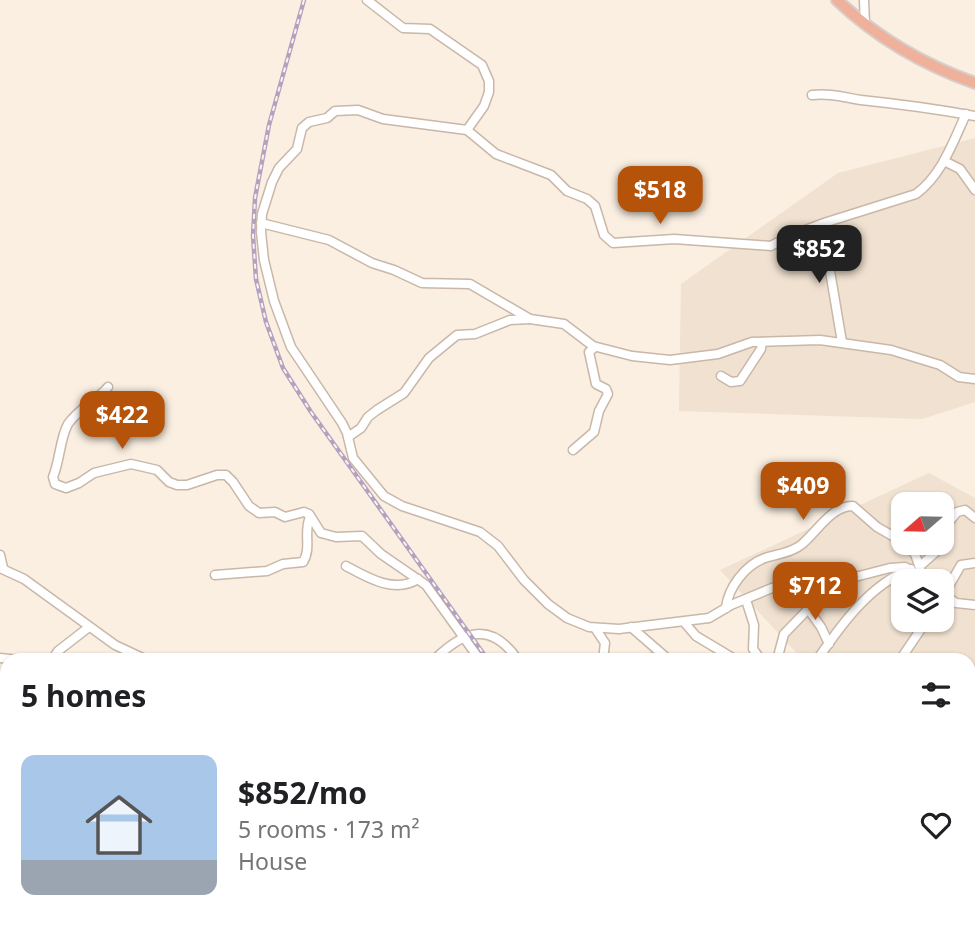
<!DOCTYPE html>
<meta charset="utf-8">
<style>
body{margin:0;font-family:"Noto Sans",sans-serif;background:#f6f6f6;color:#202124;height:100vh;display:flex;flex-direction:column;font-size:26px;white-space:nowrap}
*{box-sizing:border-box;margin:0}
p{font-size:23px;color:#757577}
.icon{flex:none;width:38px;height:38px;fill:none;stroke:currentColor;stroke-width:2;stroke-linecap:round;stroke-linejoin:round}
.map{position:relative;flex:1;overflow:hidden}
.side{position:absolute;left:0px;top:653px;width:976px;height:275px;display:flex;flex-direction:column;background:#fff;border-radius:21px 21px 0 0;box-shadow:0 2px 5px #0004}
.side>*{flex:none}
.needle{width:46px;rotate:250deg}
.tools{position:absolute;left:891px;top:492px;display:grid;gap:14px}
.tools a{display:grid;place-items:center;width:63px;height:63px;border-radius:14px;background:#fff;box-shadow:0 2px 5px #0004;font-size:35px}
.price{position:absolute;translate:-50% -60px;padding:0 16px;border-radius:14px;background:#b45309;color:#fff;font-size:23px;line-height:46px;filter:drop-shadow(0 2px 4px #0008)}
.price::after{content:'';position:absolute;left:50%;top:42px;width:21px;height:16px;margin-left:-10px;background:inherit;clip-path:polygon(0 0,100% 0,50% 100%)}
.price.current{background:#222;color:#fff}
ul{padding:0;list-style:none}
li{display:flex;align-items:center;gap:21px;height:175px;padding:0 21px}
li span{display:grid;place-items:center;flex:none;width:196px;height:140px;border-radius:14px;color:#555}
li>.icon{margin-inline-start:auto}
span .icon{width:84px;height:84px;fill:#fffc;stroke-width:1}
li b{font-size:30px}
h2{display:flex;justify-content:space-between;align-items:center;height:84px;padding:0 21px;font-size:30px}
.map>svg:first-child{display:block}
.residential{fill:#f0e1d0;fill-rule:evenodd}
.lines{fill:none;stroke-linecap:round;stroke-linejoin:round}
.minor-casing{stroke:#c9b7a9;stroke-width:11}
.highway-casing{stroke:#d6d0cc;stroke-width:14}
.minor{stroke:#fff;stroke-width:8}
.highway{stroke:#efb09c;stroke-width:10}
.rail-casing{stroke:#b2a1c1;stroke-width:4.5}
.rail{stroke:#fdf4e6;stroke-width:2;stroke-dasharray:5;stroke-linecap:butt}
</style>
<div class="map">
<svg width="975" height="927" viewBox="0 0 975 927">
<rect width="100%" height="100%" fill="#faefe1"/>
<g class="residential">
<path d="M975,138V402L922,419L679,411L681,284L838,173Z"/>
<path d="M929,473L975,498V927H731L734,920H970V660H803L720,570ZM903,504H942V542H903ZM903,581H942V620H903Z"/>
</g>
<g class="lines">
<defs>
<g id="minor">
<path d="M367,0L403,28L430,29L482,65L489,81V92L484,106L467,130L496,154L551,175L567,191L587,199L595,206L604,235L613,243L674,239L771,246L789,236L827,222L916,194C942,175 953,142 966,114"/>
<path d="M864,0L865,24"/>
<path d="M812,95C829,93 843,97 861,100C899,104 937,109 975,116"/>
<path d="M467,130L383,119L358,110L335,111L327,118L309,122L302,128L297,149L279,168L272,182L262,214L261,232L264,260L274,301L291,347L342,423L347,433L353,458L384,496L402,506L480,532L498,546L524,580L548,604L567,618L589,627L619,629L709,618L731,605L772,588L791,585L834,586L855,577L890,568L905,567L928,581"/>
<path d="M944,161L960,169L975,190"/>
<path d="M261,223L329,240L372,263L394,270L422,283L470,284L530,319L564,324L593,346L632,356L670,360L718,354L752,342L820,340L891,350L940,365L959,377L975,379"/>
<path d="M822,224L842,342"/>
<path d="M721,376L731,382L740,381L761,349L762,342"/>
<path d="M108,387C96,401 78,409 68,424C60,438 60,460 53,477L55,484L66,488L79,483L94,473L131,464L157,470L169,482L177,485H187L217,475H226L233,482L249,506L259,513L275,512L285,517L304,512L309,514L321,533L336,537L362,536L381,554L426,585L480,660"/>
<path d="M348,437L361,428L368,417L377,410L404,393L429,358L457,335L475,334L510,320L530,319"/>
<path d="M573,450L594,432L599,411L608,394L606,389L596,384L589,352L595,347"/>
<path d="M942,539L949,522L957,512L965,510L975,518"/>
<path d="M904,542L915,554L923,577"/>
<path d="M0,555L3,568"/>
<path d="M346,566C368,578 395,594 418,579"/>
<path d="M920,566L937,551L941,542"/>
<path d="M0,568L24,579L115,645L147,660"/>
<path d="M215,575L267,571L283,564L303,562C312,548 303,532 310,517"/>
<path d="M942,593L956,603L975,605"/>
<path d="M942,598L961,565L975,563"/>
<path d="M746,600L754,625L753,649L761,660"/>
<path d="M726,608C728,588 745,565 765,558C777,554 791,553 801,545C816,533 832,505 853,506L877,527L903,542"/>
<path d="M808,609L821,627L829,644"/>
<path d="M684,622L696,636L736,660"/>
<path d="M631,627L669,660"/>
<path d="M595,628L605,643L603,660"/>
<path d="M0,658L19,660"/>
<path d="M52,660L58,651L89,627"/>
<path d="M434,660C464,630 491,621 518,660"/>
<path d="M640,660L664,656"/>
<path d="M777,660L784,634L814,603L809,586"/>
<path d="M817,660C841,625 870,584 911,569"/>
<path d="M900,660L927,620"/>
<path d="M970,714L975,719"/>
<path d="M970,749L975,743"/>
<path d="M970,878L975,880"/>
<path d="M770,927L772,920"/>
<path d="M817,927L819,920"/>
</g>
<path id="highway" d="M837,0C876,37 924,65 975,83"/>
</defs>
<use href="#minor" class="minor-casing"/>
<use href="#highway" class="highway-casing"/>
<use href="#minor" class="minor"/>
<use href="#highway" class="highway"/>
<defs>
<g id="rail">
<path d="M304,0L269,125L255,198L253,236L256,279L266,322L283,368L311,412L488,660"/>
<path d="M581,927L582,920"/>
</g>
</defs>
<use href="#rail" class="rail-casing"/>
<use href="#rail" class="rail"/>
</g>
</svg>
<div class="tools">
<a><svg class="needle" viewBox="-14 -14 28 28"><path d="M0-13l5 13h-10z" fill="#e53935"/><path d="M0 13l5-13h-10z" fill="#757577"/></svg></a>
<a><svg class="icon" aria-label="layers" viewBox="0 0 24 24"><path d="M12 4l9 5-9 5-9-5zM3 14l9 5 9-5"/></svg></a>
</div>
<b class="price" style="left:660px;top:226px">$518</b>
<b class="price current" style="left:819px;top:285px">$852</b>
<b class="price" style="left:122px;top:451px">$422</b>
<b class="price" style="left:803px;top:522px">$409</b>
<b class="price" style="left:815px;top:622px">$712</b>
<section class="side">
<h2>5 homes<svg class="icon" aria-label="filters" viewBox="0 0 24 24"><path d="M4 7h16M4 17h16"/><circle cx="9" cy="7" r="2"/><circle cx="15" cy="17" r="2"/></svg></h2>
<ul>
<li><span style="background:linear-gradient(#a9c7e8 75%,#9aa5b1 0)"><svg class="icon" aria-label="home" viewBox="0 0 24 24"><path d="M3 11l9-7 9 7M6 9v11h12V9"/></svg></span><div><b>$852/mo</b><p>5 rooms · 173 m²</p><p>House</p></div><svg class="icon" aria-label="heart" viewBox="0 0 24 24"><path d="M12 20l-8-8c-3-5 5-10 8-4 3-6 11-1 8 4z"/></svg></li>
</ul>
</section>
</div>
